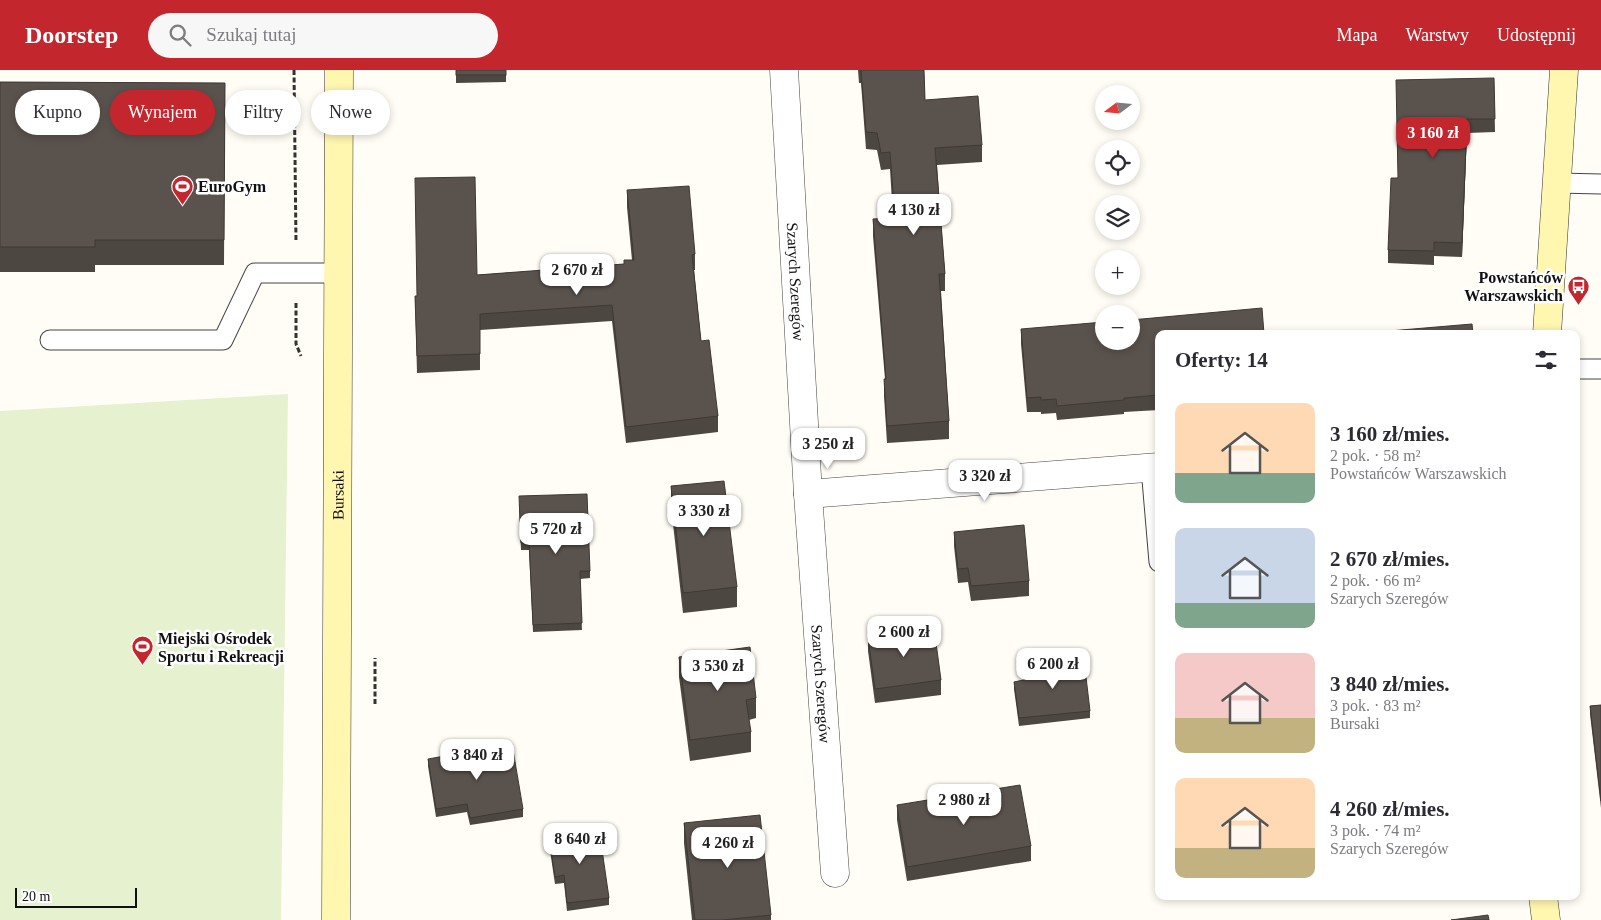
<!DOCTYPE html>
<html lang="pl">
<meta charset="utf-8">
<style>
body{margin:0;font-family:"Times New Roman",serif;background:#f7f7f7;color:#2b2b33;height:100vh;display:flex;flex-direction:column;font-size:19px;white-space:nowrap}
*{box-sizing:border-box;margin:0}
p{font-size:16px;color:#7c7c81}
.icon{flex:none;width:28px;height:28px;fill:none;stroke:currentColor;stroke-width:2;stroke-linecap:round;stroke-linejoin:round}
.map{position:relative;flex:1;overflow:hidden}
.side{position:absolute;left:1155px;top:260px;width:425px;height:570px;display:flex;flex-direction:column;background:#fff;border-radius:10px;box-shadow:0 2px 8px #0003}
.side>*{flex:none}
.top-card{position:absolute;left:15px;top:20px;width:475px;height:45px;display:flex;gap:10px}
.needle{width:32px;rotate:254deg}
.tools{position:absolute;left:1095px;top:15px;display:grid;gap:10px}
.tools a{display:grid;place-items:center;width:45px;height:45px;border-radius:50%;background:#fff;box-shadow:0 2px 8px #0003;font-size:25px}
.scale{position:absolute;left:15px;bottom:12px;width:122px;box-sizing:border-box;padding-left:5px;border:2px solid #111;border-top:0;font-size:14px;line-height:18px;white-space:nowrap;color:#111;-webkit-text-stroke:4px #fff;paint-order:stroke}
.price{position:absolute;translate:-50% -42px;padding:0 11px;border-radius:10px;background:#fff;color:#222;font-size:16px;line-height:32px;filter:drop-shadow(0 1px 2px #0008)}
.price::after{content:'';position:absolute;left:50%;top:30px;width:15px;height:11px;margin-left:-8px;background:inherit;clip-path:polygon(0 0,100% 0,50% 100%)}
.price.active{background:#c4262e;color:#fff}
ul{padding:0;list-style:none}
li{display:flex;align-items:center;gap:15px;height:125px;padding:0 20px}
li span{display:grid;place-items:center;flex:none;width:140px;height:100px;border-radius:10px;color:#555}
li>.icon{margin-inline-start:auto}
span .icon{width:60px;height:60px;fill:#fffc;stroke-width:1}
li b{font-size:21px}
h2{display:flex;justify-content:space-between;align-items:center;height:60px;padding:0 20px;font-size:21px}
.pill{padding:0 18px;border-radius:22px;background:#fff;box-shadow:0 2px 8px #0003;font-size:18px;line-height:45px}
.pill.active{background:#c4262e;color:#fff}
header{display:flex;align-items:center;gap:30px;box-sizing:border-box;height:70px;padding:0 25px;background:#c4262e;color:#fff}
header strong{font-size:24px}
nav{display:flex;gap:28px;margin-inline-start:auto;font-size:18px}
.search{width:350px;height:45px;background:#f7f7f7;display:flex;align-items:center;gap:12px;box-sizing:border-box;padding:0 18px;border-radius:28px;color:#7c7c81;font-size:19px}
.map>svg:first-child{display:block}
.pitch{fill:#e6f2cf}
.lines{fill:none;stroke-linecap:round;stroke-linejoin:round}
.lane-casing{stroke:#444;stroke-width:21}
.street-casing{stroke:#444;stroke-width:29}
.secondary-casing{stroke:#333;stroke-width:29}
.path{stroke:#333;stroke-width:3;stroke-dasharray:5 2.5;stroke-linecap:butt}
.lane{stroke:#fff;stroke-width:19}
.street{stroke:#fff;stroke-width:28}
.secondary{stroke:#fff6b0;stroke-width:28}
.wall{fill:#4d4742}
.shaded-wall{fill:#3f3936}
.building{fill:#5a524d;stroke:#3f3936}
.labels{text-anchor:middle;stroke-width:5;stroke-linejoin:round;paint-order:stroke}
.poi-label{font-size:16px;font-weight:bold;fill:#111;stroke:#fff;text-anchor:start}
.street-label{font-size:16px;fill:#111;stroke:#fff}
</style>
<header>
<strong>Doorstep</strong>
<div class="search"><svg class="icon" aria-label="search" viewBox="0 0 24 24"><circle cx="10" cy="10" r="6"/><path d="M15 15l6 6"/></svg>Szukaj tutaj</div>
<nav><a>Mapa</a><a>Warstwy</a><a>Udostępnij</a></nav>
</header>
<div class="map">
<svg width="1601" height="850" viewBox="0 0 1601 850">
<rect width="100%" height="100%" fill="#fffdf5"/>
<path class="pitch" d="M288,324L281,850H0V341Z"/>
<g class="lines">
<defs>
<g id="lane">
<path d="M1557,113L1601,114"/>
<path d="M50,270H223L255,203H338"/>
<path d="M1576,299H1601"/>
<path d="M1151,398L1159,492"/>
</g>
<g id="street">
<path id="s1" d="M784,0L808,424L835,803"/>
<path d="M808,424L1159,397"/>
</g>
<g id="secondary">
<path d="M1547,264L1564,0"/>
<path d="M1543,826L1546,850"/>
<path id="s2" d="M336,850L339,0"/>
</g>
</defs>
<use href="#lane" class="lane-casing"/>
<use href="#street" class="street-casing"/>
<use href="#secondary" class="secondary-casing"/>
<g class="path">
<path d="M294,0L296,172"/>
<path d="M296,233V274L301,286"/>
<path d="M375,634V588"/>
</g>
<use href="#lane" class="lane"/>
<use href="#street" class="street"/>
<use href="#secondary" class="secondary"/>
</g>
<g class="wall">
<path d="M456,0H506V12L456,13Z"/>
<path d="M858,0H924L925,30L982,75V92L937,95L945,204V221H941L949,351V369L887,373L884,326V309H885L873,166V149L893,148L890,99L881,100L877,80L866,79L861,13H859Z"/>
<path d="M1494,8L1495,62L1467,63L1462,187L1434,186V195L1388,193V180L1397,108Z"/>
<path d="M0,12L225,13L224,195H95V202H0Z"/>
<path d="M627,120L695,184V200H694L701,271L718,346V362L626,373L612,251L480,260V300L417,303L415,226H417L477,205L624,194L632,190L627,137Z"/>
<path d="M1021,259L1159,264V340L1124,342V344L1057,350L1056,343L1041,344V342H1027L1021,274Z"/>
<path d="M671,416L737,517V537L683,543L671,436Z"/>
<path d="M519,434L590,501V508L580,509L582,560L533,562L529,480H521Z"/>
<path d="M954,462L1029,511V526L971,531L968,512L958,513L954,476Z"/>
<path d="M868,567L941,610V625L875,633L868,581Z"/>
<path d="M679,587L756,628V648L749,650L751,662V682L690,691L679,607Z"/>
<path d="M1026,596L1090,641V648L1019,656L1014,619V612L1027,610Z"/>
<path d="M1601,635V738L1590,644V636Z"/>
<path d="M428,689L523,739V747L470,755L467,742L436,747L428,696Z"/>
<path d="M897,735L1031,776V791L907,811L897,750Z"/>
<path d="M684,753L771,845V850H692L684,773Z"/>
<path d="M549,766L609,828V835L567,841L564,813L555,814L549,774Z"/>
</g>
<path class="shaded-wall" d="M1467,49V63L1462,187V173Z"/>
<g class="building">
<rect x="456" y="0" width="50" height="5"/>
<path d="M861,0H924L925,30L978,26L982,75L935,78L945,204H939L949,351L887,356L884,309H886L873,149L895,148L890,82L881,83L877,63L866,62Z"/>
<path d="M1494,8L1495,49H1467L1462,173L1434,172V181L1388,180L1391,108H1398L1396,10Z"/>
<path d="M0,12L225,13L224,170H95V177H0Z"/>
<path d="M475,107L477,205L624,194V190H634L627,120L689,116L695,184L692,185L701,271L709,270L718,346L626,357L612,235L480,244V284L417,286L415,226H417L415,108Z"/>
<path d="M1262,238L1264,264H1159V325L1124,328V330L1057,336L1056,329L1041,330V327L1027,328L1021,259L1104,252V271H1131V250Z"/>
<path d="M1472,254L1473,264H1354Z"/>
<path d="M724,411L737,517L683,523L671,416Z"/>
<path d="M587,424L590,501H580L582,553L533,555L529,472L521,473L519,426Z"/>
<path d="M1024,455L1029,511L971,516L968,498L958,499L954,462Z"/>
<path d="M934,558L941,610L875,619L868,567Z"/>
<path d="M750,577L756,628L746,630L751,662L690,670L679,587Z"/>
<path d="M1084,590L1090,641L1019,648L1014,612L1028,609L1026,596Z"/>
<path d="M1601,635V731L1590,636Z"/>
<path d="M512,674L523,739L470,748L467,734L436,739L428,689Z"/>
<path d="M1020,715L1031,776L907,797L897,735Z"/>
<path d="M760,745L771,845L723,850H695L684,753Z"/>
<path d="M599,759L609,828L567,833L564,805L555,807L549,766Z"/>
<path d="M1488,845L1489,850H1451Z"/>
</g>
<defs>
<symbol id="stadium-pin" viewBox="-11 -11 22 30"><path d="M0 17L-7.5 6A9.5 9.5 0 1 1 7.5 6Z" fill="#c4262e" stroke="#fff"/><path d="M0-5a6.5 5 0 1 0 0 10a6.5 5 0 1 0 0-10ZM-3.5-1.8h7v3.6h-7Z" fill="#fff"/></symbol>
<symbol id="bus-pin" viewBox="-11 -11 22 30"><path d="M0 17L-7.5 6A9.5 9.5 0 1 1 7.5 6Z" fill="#c4262e" stroke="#fff"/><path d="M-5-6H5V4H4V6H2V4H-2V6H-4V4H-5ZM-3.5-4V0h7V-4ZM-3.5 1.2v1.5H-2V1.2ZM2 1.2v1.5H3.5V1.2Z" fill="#fff"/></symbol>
</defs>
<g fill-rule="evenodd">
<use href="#stadium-pin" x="170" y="104" width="25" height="34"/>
<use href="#bus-pin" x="1566" y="204" width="25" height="34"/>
<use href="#stadium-pin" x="130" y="564" width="25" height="34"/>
</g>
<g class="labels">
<g class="poi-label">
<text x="198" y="122">EuroGym</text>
<text x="1563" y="213" text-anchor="end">Powstańców<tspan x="1563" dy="18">Warszawskich</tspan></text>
<text x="158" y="574">Miejski Ośrodek<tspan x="158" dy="18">Sportu i Rekreacji</tspan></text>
</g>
<g class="street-label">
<text dy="6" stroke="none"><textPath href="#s1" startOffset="212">Szarych Szeregów</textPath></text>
<text dy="6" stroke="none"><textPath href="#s2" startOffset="425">Bursaki</textPath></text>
<text dy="6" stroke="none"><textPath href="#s1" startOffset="615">Szarych Szeregów</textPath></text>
</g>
</g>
</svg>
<div class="tools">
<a><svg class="needle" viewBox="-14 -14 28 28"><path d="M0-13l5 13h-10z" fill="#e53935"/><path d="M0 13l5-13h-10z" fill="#7c7c81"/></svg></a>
<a><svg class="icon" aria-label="locate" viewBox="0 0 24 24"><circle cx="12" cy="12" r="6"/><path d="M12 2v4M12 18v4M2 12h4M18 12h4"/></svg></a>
<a><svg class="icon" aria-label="layers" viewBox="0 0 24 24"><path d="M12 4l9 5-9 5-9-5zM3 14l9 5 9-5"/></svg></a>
<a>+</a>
<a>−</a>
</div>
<div class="scale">20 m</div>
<b class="price active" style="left:1433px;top:89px">3 160 zł</b>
<b class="price" style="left:914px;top:166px">4 130 zł</b>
<b class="price" style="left:577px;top:226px">2 670 zł</b>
<b class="price" style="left:828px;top:400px">3 250 zł</b>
<b class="price" style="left:985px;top:432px">3 320 zł</b>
<b class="price" style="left:704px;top:467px">3 330 zł</b>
<b class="price" style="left:556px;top:485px">5 720 zł</b>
<b class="price" style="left:904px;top:588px">2 600 zł</b>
<b class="price" style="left:1053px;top:620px">6 200 zł</b>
<b class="price" style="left:718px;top:622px">3 530 zł</b>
<b class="price" style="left:477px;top:711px">3 840 zł</b>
<b class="price" style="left:964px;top:756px">2 980 zł</b>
<b class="price" style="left:580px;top:795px">8 640 zł</b>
<b class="price" style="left:728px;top:799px">4 260 zł</b>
<div class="top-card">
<a class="pill">Kupno</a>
<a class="pill active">Wynajem</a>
<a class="pill">Filtry</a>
<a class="pill">Nowe</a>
</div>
<section class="side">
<h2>Oferty: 14<svg class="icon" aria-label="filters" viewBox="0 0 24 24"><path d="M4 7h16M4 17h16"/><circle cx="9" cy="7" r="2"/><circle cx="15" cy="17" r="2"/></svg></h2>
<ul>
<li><span style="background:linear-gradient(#ffd9b3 70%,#7fa58c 0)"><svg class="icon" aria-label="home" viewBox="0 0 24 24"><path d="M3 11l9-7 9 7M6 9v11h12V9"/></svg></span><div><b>3 160 zł/mies.</b><p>2 pok. · 58 m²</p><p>Powstańców Warszawskich</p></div></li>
<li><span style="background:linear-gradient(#c9d6e8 75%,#7fa58c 0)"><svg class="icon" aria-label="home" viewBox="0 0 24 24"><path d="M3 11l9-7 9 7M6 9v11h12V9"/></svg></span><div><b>2 670 zł/mies.</b><p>2 pok. · 66 m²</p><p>Szarych Szeregów</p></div></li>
<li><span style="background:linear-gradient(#f6c9c9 65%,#c2b280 0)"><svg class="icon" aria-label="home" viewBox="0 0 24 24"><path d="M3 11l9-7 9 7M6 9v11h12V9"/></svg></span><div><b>3 840 zł/mies.</b><p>3 pok. · 83 m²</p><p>Bursaki</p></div></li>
<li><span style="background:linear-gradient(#ffd9b3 70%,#c2b280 0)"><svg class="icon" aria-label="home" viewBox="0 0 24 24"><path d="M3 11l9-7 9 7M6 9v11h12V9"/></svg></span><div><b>4 260 zł/mies.</b><p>3 pok. · 74 m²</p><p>Szarych Szeregów</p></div></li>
</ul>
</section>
</div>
